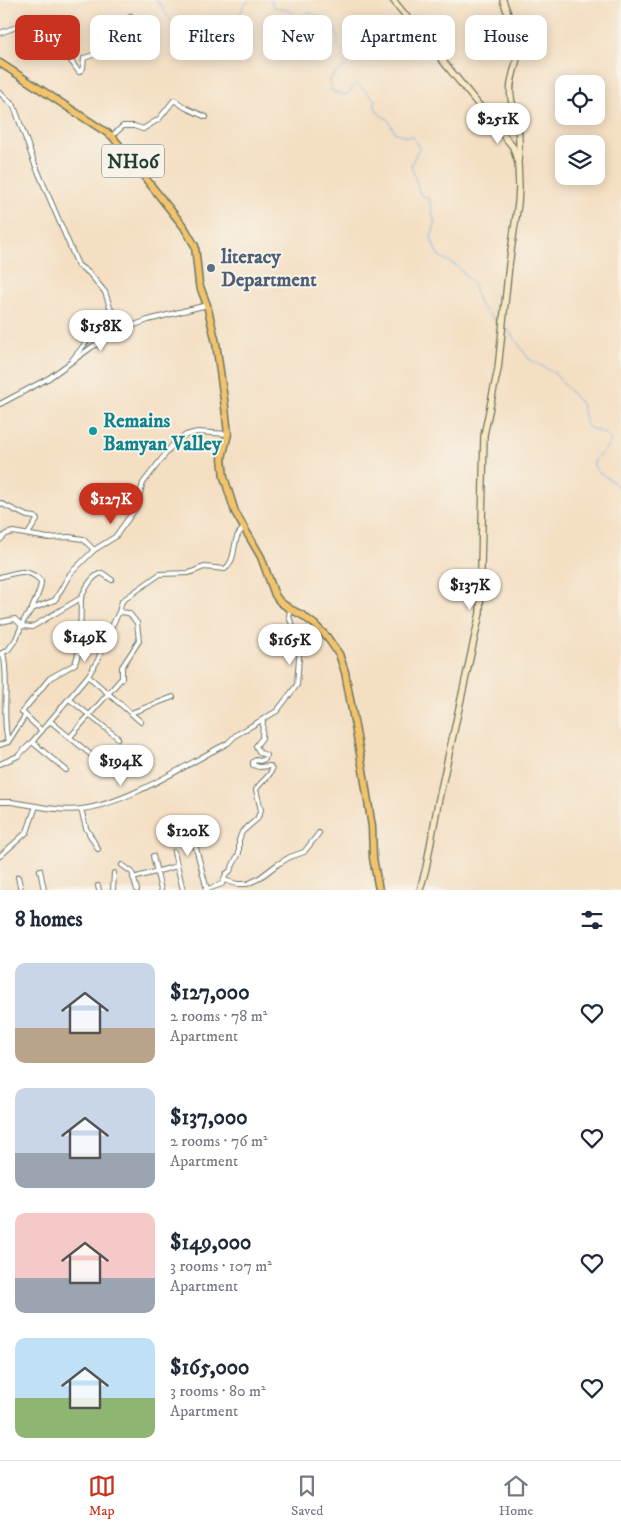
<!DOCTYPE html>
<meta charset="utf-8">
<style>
body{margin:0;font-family:"IM FELL DW Pica",serif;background:#f2f2f3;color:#1f2937;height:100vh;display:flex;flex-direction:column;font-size:19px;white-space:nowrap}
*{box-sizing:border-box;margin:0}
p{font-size:16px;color:#747a83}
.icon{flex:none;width:28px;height:28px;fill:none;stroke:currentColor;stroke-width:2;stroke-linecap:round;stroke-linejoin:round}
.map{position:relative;height:890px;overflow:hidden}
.panel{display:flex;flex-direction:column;background:#fff;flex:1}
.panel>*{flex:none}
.banner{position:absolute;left:15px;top:15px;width:591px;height:45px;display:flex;gap:10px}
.tools{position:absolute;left:555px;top:75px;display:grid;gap:10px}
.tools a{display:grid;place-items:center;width:50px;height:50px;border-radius:10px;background:#fff;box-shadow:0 2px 12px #0003;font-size:25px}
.price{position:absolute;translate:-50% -42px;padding:0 11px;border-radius:18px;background:#fff;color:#222;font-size:16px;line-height:32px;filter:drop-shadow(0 1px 2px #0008)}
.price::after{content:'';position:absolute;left:50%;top:30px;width:15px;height:11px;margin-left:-8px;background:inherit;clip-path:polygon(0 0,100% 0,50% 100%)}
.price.current{background:#c8321e;color:#fff}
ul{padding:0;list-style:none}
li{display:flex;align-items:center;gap:15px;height:125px;padding:0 15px}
li span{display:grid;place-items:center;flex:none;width:140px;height:100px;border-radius:10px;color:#555}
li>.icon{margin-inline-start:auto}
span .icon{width:60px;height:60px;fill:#fffc;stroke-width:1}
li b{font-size:21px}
h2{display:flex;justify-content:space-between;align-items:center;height:60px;padding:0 15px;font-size:21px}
.pill{padding:0 18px;border-radius:10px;background:#fff;box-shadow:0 2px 12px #0003;font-size:18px;line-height:45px}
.pill.current{background:#c8321e;color:#fff}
.tab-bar{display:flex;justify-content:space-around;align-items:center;height:70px;border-top:1px solid #e0e1e3;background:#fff;font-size:14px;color:#747a83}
.tab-bar a{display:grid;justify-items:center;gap:2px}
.tab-bar .current{color:#c8321e}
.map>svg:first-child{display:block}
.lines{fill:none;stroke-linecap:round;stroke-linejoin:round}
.stream{stroke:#71afe4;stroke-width:1}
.street-casing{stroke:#6a7666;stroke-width:6}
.secondary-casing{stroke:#6a7666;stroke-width:8}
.primary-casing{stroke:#6a7666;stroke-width:9}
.street{stroke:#fff;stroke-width:4}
.secondary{stroke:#fae7c3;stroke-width:5.5}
.primary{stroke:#f2c36a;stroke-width:6}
.service-dot{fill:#5c6f8a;stroke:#f7f3e8;stroke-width:2}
.culture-dot{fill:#0f9aa8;stroke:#f7f3e8;stroke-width:2}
.labels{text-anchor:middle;stroke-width:4;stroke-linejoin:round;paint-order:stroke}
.shield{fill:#f7f3e8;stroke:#60746a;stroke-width:1}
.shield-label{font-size:19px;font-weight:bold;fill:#1f3d34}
.service-label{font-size:20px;font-weight:bold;fill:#4e5e75;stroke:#f7f3e8;text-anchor:start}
.culture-label{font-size:20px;font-weight:bold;fill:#0d838f;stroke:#f7f3e8;text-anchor:start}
</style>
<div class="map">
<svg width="621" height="890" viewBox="0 0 621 890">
<rect width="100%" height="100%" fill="#f7f3e8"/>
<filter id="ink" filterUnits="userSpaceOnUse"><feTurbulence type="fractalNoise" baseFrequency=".02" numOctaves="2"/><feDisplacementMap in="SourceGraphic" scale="10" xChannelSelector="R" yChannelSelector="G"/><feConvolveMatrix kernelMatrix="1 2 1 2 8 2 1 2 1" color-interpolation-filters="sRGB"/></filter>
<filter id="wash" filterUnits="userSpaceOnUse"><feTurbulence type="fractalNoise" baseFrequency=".0096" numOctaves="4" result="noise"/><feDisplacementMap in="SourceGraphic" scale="20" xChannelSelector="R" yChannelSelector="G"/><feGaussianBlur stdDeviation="1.12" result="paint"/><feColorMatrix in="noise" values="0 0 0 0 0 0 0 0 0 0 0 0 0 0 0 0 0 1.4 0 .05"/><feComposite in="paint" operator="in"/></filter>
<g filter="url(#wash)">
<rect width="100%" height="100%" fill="#f4dfc3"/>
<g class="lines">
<g class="stream">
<path d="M156,0C165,7 167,21 178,27C181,29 186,28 189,30C195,33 198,39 204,42C211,45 216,44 223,45C237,48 243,52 247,33C251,16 229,22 249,0"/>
<path d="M271,0L274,7L288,10L296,17C300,16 304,14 308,13C315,12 333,24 336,31C342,45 331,46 350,56L351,61C341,72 323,74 333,92L347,95L357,83L375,100C374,111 379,115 388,119L395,133L401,134L406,137L412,135L419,148L411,165L420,194L429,199L435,224L431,238L435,249L439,256L457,266L473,283L479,304L500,326"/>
<path d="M505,329L508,330L529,359L554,373L582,405L586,426L605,434L611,440C605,458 577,460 609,479C615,482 616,487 621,490"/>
</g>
</g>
</g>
<g filter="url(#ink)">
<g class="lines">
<defs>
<g id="street">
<path d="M0,33L19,26L29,24C33,31 43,37 49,44C62,45 72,63 79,72L83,68L84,58L99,53L131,16"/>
<path d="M0,93L14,106L34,162L78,265L89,273L105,292L111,310L109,317L96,330L72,360"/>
<path d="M112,136L123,126H134L143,129L159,119L174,100L186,108L206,117"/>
<path d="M111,310L121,330"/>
<path d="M0,404L49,378L92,347L121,330L148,320L207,305"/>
<path d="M0,503L27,516L35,517L37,520L28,534"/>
<path d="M0,540L6,534L13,532L48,538L69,537L83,539L94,550"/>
<path d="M0,577C17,572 27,567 41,581C41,592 35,599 32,609"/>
<path d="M0,622L15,619L22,626L32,627L81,598"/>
<path d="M3,653C10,683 1,713 8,742"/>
<path d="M0,654L8,650L16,639L24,620L32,609L55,600L70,574L94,550L115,537L136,508L143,483L174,443L186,435L197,432L228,434"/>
<path d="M88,676L141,722"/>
<path d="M69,699L118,738"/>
<path d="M131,713L173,697"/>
<path d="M50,721L90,754"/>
<path d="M42,731L22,712L50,678L75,664L80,648L81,598C85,589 92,575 102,573L112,580"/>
<path d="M70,737L122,678V667L139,641L137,623L129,613L119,612"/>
<path d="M32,742L66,770"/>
<path d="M0,745L8,742L25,716"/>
<path d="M0,764L18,756L32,742L88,676L98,660L105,640L119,612L122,601L160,574L189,573L204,567L225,569C235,561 233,548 237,537C238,534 242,530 244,527"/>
<path d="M0,802H11L36,806"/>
<path d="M81,809L86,828L98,849"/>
<path d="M200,825L194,840L207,890"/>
<path d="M174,852L183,890"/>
<path d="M0,856L27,832L36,806C51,809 67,811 82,809C129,803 185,765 228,743L236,735L277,711L297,685L300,644L289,617L290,609"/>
<path d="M153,856L161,890"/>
<path d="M122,865L132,872L137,890"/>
<path d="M40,870L44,890"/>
<path d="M18,877L21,890"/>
<path d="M133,878L177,866"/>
<path d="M224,880L237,884H247L258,879L278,864L290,857L304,852L319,833"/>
<path d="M98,886L99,890"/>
<path d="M113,890L114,873"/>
<path d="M205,890L222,884L226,874L230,871L239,853V840L242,832L257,819L261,810L256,790C260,781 270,778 272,769L270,766L259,767L253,765V762L256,760L260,761L265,759L266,755L260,753L256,746L262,738L263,720"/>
</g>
<g id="secondary">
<path d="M393,0L513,147L518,163L519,187L518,203L509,265L498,369L484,435L480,613L438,803L426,868L420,890"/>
<path d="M503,0C507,12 519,41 518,51C517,67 508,81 511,97C511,103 515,109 516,115C519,130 520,147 518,161"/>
</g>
<path id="primary" d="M0,63L112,136L184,227L195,246L199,284L207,305L216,343L225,407L228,434L222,458L224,477L235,512L261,557L275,595L280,602L290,609L302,615L314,624L327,637L339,654L345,672L363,770L372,827L373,858L379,890"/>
</defs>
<use href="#street" class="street-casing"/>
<use href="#secondary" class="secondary-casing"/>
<use href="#primary" class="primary-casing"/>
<use href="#street" class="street"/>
<use href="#secondary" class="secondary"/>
<use href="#primary" class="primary"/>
</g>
</g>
<circle class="service-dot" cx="211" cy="268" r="5"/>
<circle class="culture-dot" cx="93" cy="431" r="5"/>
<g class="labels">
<rect class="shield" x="102" y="144.5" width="62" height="33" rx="4"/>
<g class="shield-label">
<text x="133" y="168">NH06</text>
</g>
<g class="service-label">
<text x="221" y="263">literacy<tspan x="221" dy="23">Department</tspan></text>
</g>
<g class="culture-label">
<text x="103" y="427">Remains<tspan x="103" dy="23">Bamyan Valley</tspan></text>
</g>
</g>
</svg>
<div class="tools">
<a><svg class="icon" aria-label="locate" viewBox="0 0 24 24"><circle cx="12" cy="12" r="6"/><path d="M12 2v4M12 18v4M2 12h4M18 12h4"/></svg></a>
<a><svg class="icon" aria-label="layers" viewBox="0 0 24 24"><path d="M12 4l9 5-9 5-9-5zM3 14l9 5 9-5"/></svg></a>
</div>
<b class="price" style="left:498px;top:145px">$251K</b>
<b class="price" style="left:101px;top:352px">$158K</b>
<b class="price current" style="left:111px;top:525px">$127K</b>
<b class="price" style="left:470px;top:611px">$137K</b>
<b class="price" style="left:85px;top:663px">$149K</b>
<b class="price" style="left:290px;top:666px">$165K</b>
<b class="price" style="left:121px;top:787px">$194K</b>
<b class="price" style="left:188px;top:857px">$120K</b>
<div class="banner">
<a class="pill current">Buy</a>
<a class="pill">Rent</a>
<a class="pill">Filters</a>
<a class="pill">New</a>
<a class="pill">Apartment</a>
<a class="pill">House</a>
</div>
</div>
<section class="panel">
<h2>8 homes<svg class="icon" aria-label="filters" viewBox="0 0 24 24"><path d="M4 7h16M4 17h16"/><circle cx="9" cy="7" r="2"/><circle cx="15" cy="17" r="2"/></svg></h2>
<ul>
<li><span style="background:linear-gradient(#c9d6e8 65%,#b9a48a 0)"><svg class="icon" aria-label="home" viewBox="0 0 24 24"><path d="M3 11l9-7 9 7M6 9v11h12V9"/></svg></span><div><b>$127,000</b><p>2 rooms · 78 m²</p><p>Apartment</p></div><svg class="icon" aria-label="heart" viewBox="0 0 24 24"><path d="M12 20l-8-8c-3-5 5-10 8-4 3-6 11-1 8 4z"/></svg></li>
<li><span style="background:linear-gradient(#c9d6e8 65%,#9aa5b1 0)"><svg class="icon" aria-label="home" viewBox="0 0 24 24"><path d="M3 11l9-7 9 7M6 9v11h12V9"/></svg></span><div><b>$137,000</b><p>2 rooms · 76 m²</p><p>Apartment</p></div><svg class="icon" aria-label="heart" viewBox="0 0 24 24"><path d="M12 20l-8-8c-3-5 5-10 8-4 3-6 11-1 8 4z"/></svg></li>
<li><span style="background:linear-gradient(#f6c9c9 65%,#9aa5b1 0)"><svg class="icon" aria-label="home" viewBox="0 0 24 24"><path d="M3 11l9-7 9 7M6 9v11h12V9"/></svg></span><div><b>$149,000</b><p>3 rooms · 107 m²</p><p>Apartment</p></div><svg class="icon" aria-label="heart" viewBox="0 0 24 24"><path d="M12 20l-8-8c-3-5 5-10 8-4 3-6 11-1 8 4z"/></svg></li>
<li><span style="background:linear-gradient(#bfe0f5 60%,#8fb573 0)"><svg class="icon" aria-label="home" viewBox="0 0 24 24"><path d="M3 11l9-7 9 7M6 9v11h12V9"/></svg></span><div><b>$165,000</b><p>3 rooms · 80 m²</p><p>Apartment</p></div><svg class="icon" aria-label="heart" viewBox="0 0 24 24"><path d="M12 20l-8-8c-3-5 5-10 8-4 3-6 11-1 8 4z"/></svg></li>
</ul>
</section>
<nav class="tab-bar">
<a class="current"><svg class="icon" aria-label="map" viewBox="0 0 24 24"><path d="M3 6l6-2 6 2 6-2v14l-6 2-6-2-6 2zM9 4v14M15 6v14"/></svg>Map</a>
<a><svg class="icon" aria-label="saved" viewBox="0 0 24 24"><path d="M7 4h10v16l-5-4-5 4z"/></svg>Saved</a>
<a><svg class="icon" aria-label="home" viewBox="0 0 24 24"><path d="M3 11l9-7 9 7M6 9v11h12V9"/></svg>Home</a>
</nav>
